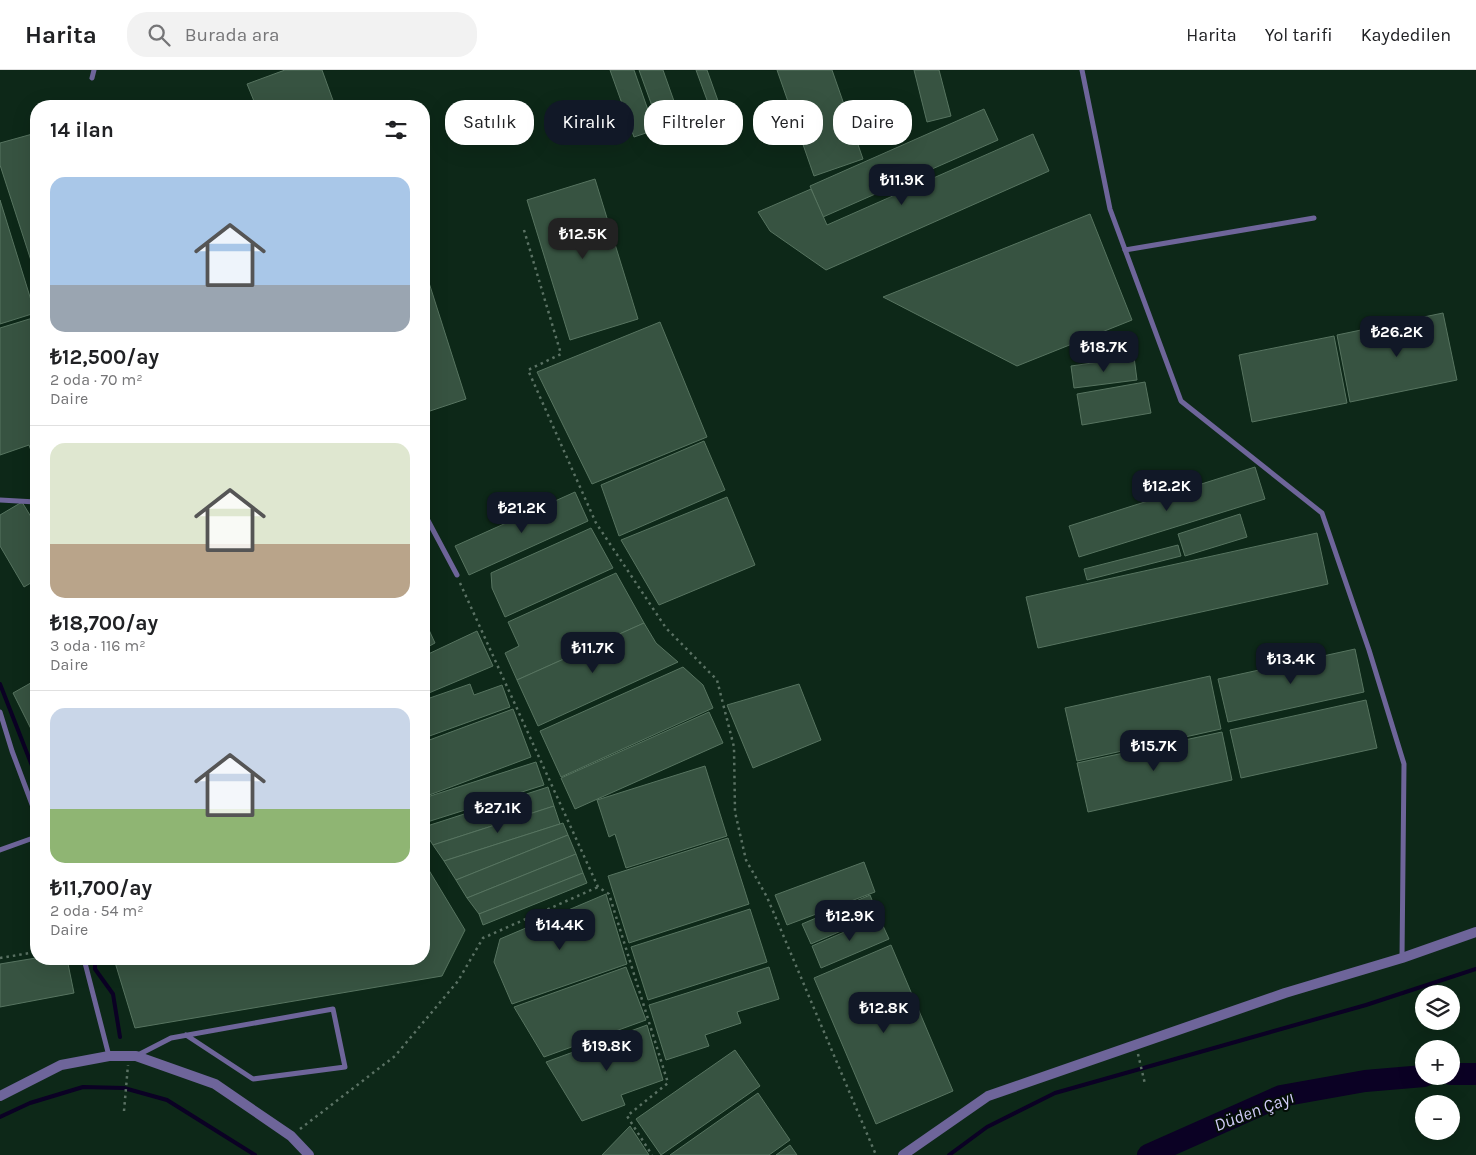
<!DOCTYPE html>
<html lang="tr">
<meta charset="utf-8">
<style>
body{margin:0;font-family:Karla,sans-serif;background:#f2f2f2;color:#202124;height:100vh;display:flex;flex-direction:column;font-size:19px;white-space:nowrap}
*{box-sizing:border-box;margin:0}
p{font-size:16px;color:#757577}
.icon{flex:none;width:28px;height:28px;fill:none;stroke:currentColor;stroke-width:2;stroke-linecap:round;stroke-linejoin:round}
.map{position:relative;flex:1;overflow:hidden}
.sheet{position:absolute;left:30px;top:30px;width:400px;height:865px;display:flex;flex-direction:column;background:#fff;border-radius:20px;box-shadow:0 5px 20px #0002}
.sheet>*{flex:none}
.banner{position:absolute;left:445px;top:30px;width:475px;height:45px;display:flex;gap:10px}
.buttons{position:absolute;left:1415px;top:915px;display:grid;gap:10px}
.buttons a{display:grid;place-items:center;width:45px;height:45px;border-radius:50%;background:#fff;box-shadow:0 5px 20px #0002;font-size:25px}
.price{position:absolute;translate:-50% -42px;padding:0 11px;border-radius:10px;background:#111827;color:#fff;font-size:16px;line-height:32px;filter:drop-shadow(0 1px 2px #0008)}
.price::after{content:'';position:absolute;left:50%;top:30px;width:15px;height:11px;margin-left:-8px;background:inherit;clip-path:polygon(0 0,100% 0,50% 100%)}
.price.on{background:#222;color:#fff}
ul{padding:0;list-style:none}
li{display:grid;align-content:center;gap:10px;height:265px;padding:0 20px}
li+li{border-top:1px solid #e0e0e0}
li span{display:grid;place-items:center;height:155px;border-radius:15px;color:#555}
li>.icon{margin-inline-start:auto}
span .icon{width:90px;height:90px;fill:#fffc;stroke-width:1}
li b{font-size:21px}
h2{display:flex;justify-content:space-between;align-items:center;height:60px;padding:0 20px;font-size:21px}
.pill{padding:0 18px;border-radius:20px;background:#fff;box-shadow:0 5px 20px #0002;font-size:18px;line-height:45px}
.pill.on{background:#111827;color:#fff}
header{display:flex;align-items:center;gap:30px;box-sizing:border-box;height:70px;padding:0 25px;background:#fff;border-bottom:1px solid #e0e0e0}
header strong{font-size:24px}
nav{display:flex;gap:28px;margin-inline-start:auto;font-size:18px}
.search{width:350px;height:45px;background:#f2f2f2;display:flex;align-items:center;gap:12px;box-sizing:border-box;padding:0 18px;border-radius:20px;color:#757577;font-size:19px}
.map>svg:first-child{display:block}
.lines{fill:none;stroke-linecap:round;stroke-linejoin:round}
.stream{stroke:#0b0124;stroke-width:4}
.river{stroke:#0b0124;stroke-width:22}
.building{fill:#375341;stroke:#577460}
.path{stroke:#5b7264;stroke-width:2.5;stroke-dasharray:2.5 4;stroke-linecap:butt}
.lane{stroke:#6e659a;stroke-width:5}
.street{stroke:#6e659a;stroke-width:10}
.labels{text-anchor:middle;stroke-width:4;stroke-linejoin:round;paint-order:stroke}
.water-label{font-size:18px;font-style:italic;fill:#d1cbf8;stroke:#040e07}
</style>
<header>
<strong>Harita</strong>
<div class="search"><svg class="icon" aria-label="search" viewBox="0 0 24 24"><circle cx="10" cy="10" r="6"/><path d="M15 15l6 6"/></svg>Burada ara</div>
<nav><a>Harita</a><a>Yol tarifi</a><a>Kaydedilen</a></nav>
</header>
<div class="map">
<svg width="1476" height="1085" viewBox="0 0 1476 1085">
<rect width="100%" height="100%" fill="#0d2818"/>
<g class="lines">
<g class="stream">
<path d="M0,614L36,706"/>
<path d="M95,889V899L113,924L120,967"/>
<path d="M0,1047L30,1033L83,1017L124,1018L167,1030L255,1085"/>
<path d="M949,1085L987,1057L1055,1023L1366,935L1476,899"/>
</g>
<g class="river">
<path d="M1451,1004H1476"/>
<path d="M1148,1085L1281,1026L1365,1011L1424,1006"/>
</g>
</g>
<g class="building">
<path d="M285,0H322L335,36H256L247,14Z"/>
<path d="M610,0H634L655,60L634,67Z"/>
<path d="M639,0H663L681,51L660,58Z"/>
<path d="M696,0H707L727,56L718,60Z"/>
<path d="M777,0H832L863,89L814,106Z"/>
<path d="M914,0H939L951,46L927,52Z"/>
<path d="M984,39L998,70L823,147L810,116Z"/>
<path d="M36,63V206L0,95V73Z"/>
<path d="M1033,64L1049,101L826,200L770,161L758,142L811,119L827,155Z"/>
<path d="M595,109L638,249L570,270L527,130Z"/>
<path d="M0,130L35,243L0,254Z"/>
<path d="M1090,144L1132,250L1017,296L883,227Z"/>
<path d="M424,197L466,329L424,343Z"/>
<path d="M1443,243L1457,310L1350,332L1337,265Z"/>
<path d="M36,247V395L29,375L0,385V258Z"/>
<path d="M660,252L707,367L592,414L537,302Z"/>
<path d="M1334,266L1347,333L1252,352L1239,285Z"/>
<path d="M1134,287L1137,310L1074,318L1071,296Z"/>
<path d="M1145,312L1151,343L1082,355L1077,324Z"/>
<path d="M704,371L725,420L619,466L601,415Z"/>
<path d="M1255,397L1265,429L1079,487L1069,456Z"/>
<path d="M575,422L588,451L469,505L455,476Z"/>
<path d="M727,427L755,495L659,535L621,470Z"/>
<path d="M22,432L36,455V510L24,517L0,476V445Z"/>
<path d="M1240,444L1247,467L1185,486L1178,464Z"/>
<path d="M591,458L613,498L505,547L492,518L491,503Z"/>
<path d="M1317,463L1328,514L1038,578L1026,527Z"/>
<path d="M1178,475L1181,486L1087,510L1084,499Z"/>
<path d="M616,503L644,553L517,610L505,583L519,576L508,552Z"/>
<path d="M424,549L435,573L424,579Z"/>
<path d="M644,553L656,573L678,592L538,656L517,610Z"/>
<path d="M477,561L493,596L424,625V586Z"/>
<path d="M1355,579L1364,622L1228,652L1218,609Z"/>
<path d="M683,597L703,615L713,638L561,707L540,661Z"/>
<path d="M1210,606L1221,659L1077,691L1065,638Z"/>
<path d="M36,610V669L13,623Z"/>
<path d="M470,614L474,625L502,615L510,637L424,668V630Z"/>
<path d="M799,614L821,670L753,698L727,635Z"/>
<path d="M1366,630L1377,678L1241,708L1230,660Z"/>
<path d="M513,639L531,687L424,727V672Z"/>
<path d="M709,642L723,673L575,739L561,708Z"/>
<path d="M1222,662L1232,710L1088,742L1077,693Z"/>
<path d="M536,692L544,715L424,753V728Z"/>
<path d="M705,696L727,766L626,798L615,764L609,767L597,730Z"/>
<path d="M548,717L554,736L433,775L424,761V757Z"/>
<path d="M554,736L560,754L444,791L433,775Z"/>
<path d="M563,753L568,765L456,810L444,791Z"/>
<path d="M568,765L576,784L467,828L456,810Z"/>
<path d="M728,768L749,834L629,873L608,806Z"/>
<path d="M576,784L583,803L479,844L467,828Z"/>
<path d="M864,792L875,822L787,855L775,825Z"/>
<path d="M424,797H427L465,860L442,906L135,958L114,889H424Z"/>
<path d="M583,803L587,813L483,855L479,844Z"/>
<path d="M606,824L627,894L512,934L494,892L500,869Z"/>
<path d="M870,825L878,845L811,874L802,854Z"/>
<path d="M750,839L767,892L648,930L631,877Z"/>
<path d="M879,847L889,869L821,898L812,876Z"/>
<path d="M891,875L953,1021L876,1054L814,908Z"/>
<path d="M36,888L67,889L74,923L0,937V894Z"/>
<path d="M626,897L646,950L544,987L514,937Z"/>
<path d="M769,897L779,929L737,942L741,953L705,965L709,976L666,990L649,935Z"/>
<path d="M647,955L663,1010L621,1025L625,1035L582,1051L546,992Z"/>
<path d="M735,980L760,1016L661,1085L636,1049Z"/>
<path d="M758,1023L790,1070L769,1085H670Z"/>
<path d="M630,1056L649,1085H602Z"/>
<path d="M790,1075L797,1085H776Z"/>
</g>
<g class="lines">
<g class="path">
<path d="M524,160L561,284L528,300L596,453L666,558L717,610L734,677L735,742L746,790L767,827L876,1085"/>
<path d="M460,513L598,817L609,824L668,1013L627,1046L652,1085"/>
<path d="M0,888L36,882"/>
<path d="M1138,984L1145,1014"/>
<path d="M124,1041L128,995"/>
<path d="M300,1059L395,986L458,911L483,868L598,817"/>
</g>
<g class="lane">
<path d="M1082,0L1110,139L1181,331L1322,443L1369,580L1404,694L1402,888"/>
<path d="M92,8L94,0"/>
<path d="M1125,180L1314,148"/>
<path d="M0,430L36,432"/>
<path d="M424,443L457,505"/>
<path d="M0,642L12,681L36,745"/>
<path d="M0,780L36,767"/>
<path d="M84,889L109,986"/>
<path d="M136,986L171,968L333,939L345,997L253,1009L186,965"/>
</g>
<g class="street">
<path d="M0,1026L61,995L109,986H136L215,1014L291,1066L309,1085"/>
<path d="M903,1085L988,1026L1285,923L1402,888L1476,862"/>
</g>
</g>
<g class="labels">
<g class="water-label">
<text transform="translate(1254 1041) rotate(-21)" y="6">Düden Çayı</text>
</g>
</g>
</svg>
<div class="buttons">
<a><svg class="icon" aria-label="layers" viewBox="0 0 24 24"><path d="M12 4l9 5-9 5-9-5zM3 14l9 5 9-5"/></svg></a>
<a>+</a>
<a>−</a>
</div>
<b class="price" style="left:902px;top:136px">₺11.9K</b>
<b class="price on" style="left:583px;top:190px">₺12.5K</b>
<b class="price" style="left:1397px;top:288px">₺26.2K</b>
<b class="price" style="left:1104px;top:303px">₺18.7K</b>
<b class="price" style="left:1167px;top:442px">₺12.2K</b>
<b class="price" style="left:522px;top:464px">₺21.2K</b>
<b class="price" style="left:593px;top:604px">₺11.7K</b>
<b class="price" style="left:1291px;top:615px">₺13.4K</b>
<b class="price" style="left:1154px;top:702px">₺15.7K</b>
<b class="price" style="left:498px;top:764px">₺27.1K</b>
<b class="price" style="left:850px;top:872px">₺12.9K</b>
<b class="price" style="left:560px;top:881px">₺14.4K</b>
<b class="price" style="left:884px;top:964px">₺12.8K</b>
<b class="price" style="left:607px;top:1002px">₺19.8K</b>
<div class="banner">
<a class="pill">Satılık</a>
<a class="pill on">Kiralık</a>
<a class="pill">Filtreler</a>
<a class="pill">Yeni</a>
<a class="pill">Daire</a>
</div>
<section class="sheet">
<h2>14 ilan<svg class="icon" aria-label="filters" viewBox="0 0 24 24"><path d="M4 7h16M4 17h16"/><circle cx="9" cy="7" r="2"/><circle cx="15" cy="17" r="2"/></svg></h2>
<ul>
<li><span style="background:linear-gradient(#a9c7e8 70%,#9aa5b1 0)"><svg class="icon" aria-label="home" viewBox="0 0 24 24"><path d="M3 11l9-7 9 7M6 9v11h12V9"/></svg></span><div><b>₺12,500/ay</b><p>2 oda · 70 m²</p><p>Daire</p></div></li>
<li><span style="background:linear-gradient(#dfe7d0 65%,#b9a48a 0)"><svg class="icon" aria-label="home" viewBox="0 0 24 24"><path d="M3 11l9-7 9 7M6 9v11h12V9"/></svg></span><div><b>₺18,700/ay</b><p>3 oda · 116 m²</p><p>Daire</p></div></li>
<li><span style="background:linear-gradient(#c9d6e8 65%,#8fb573 0)"><svg class="icon" aria-label="home" viewBox="0 0 24 24"><path d="M3 11l9-7 9 7M6 9v11h12V9"/></svg></span><div><b>₺11,700/ay</b><p>2 oda · 54 m²</p><p>Daire</p></div></li>
</ul>
</section>
</div>
